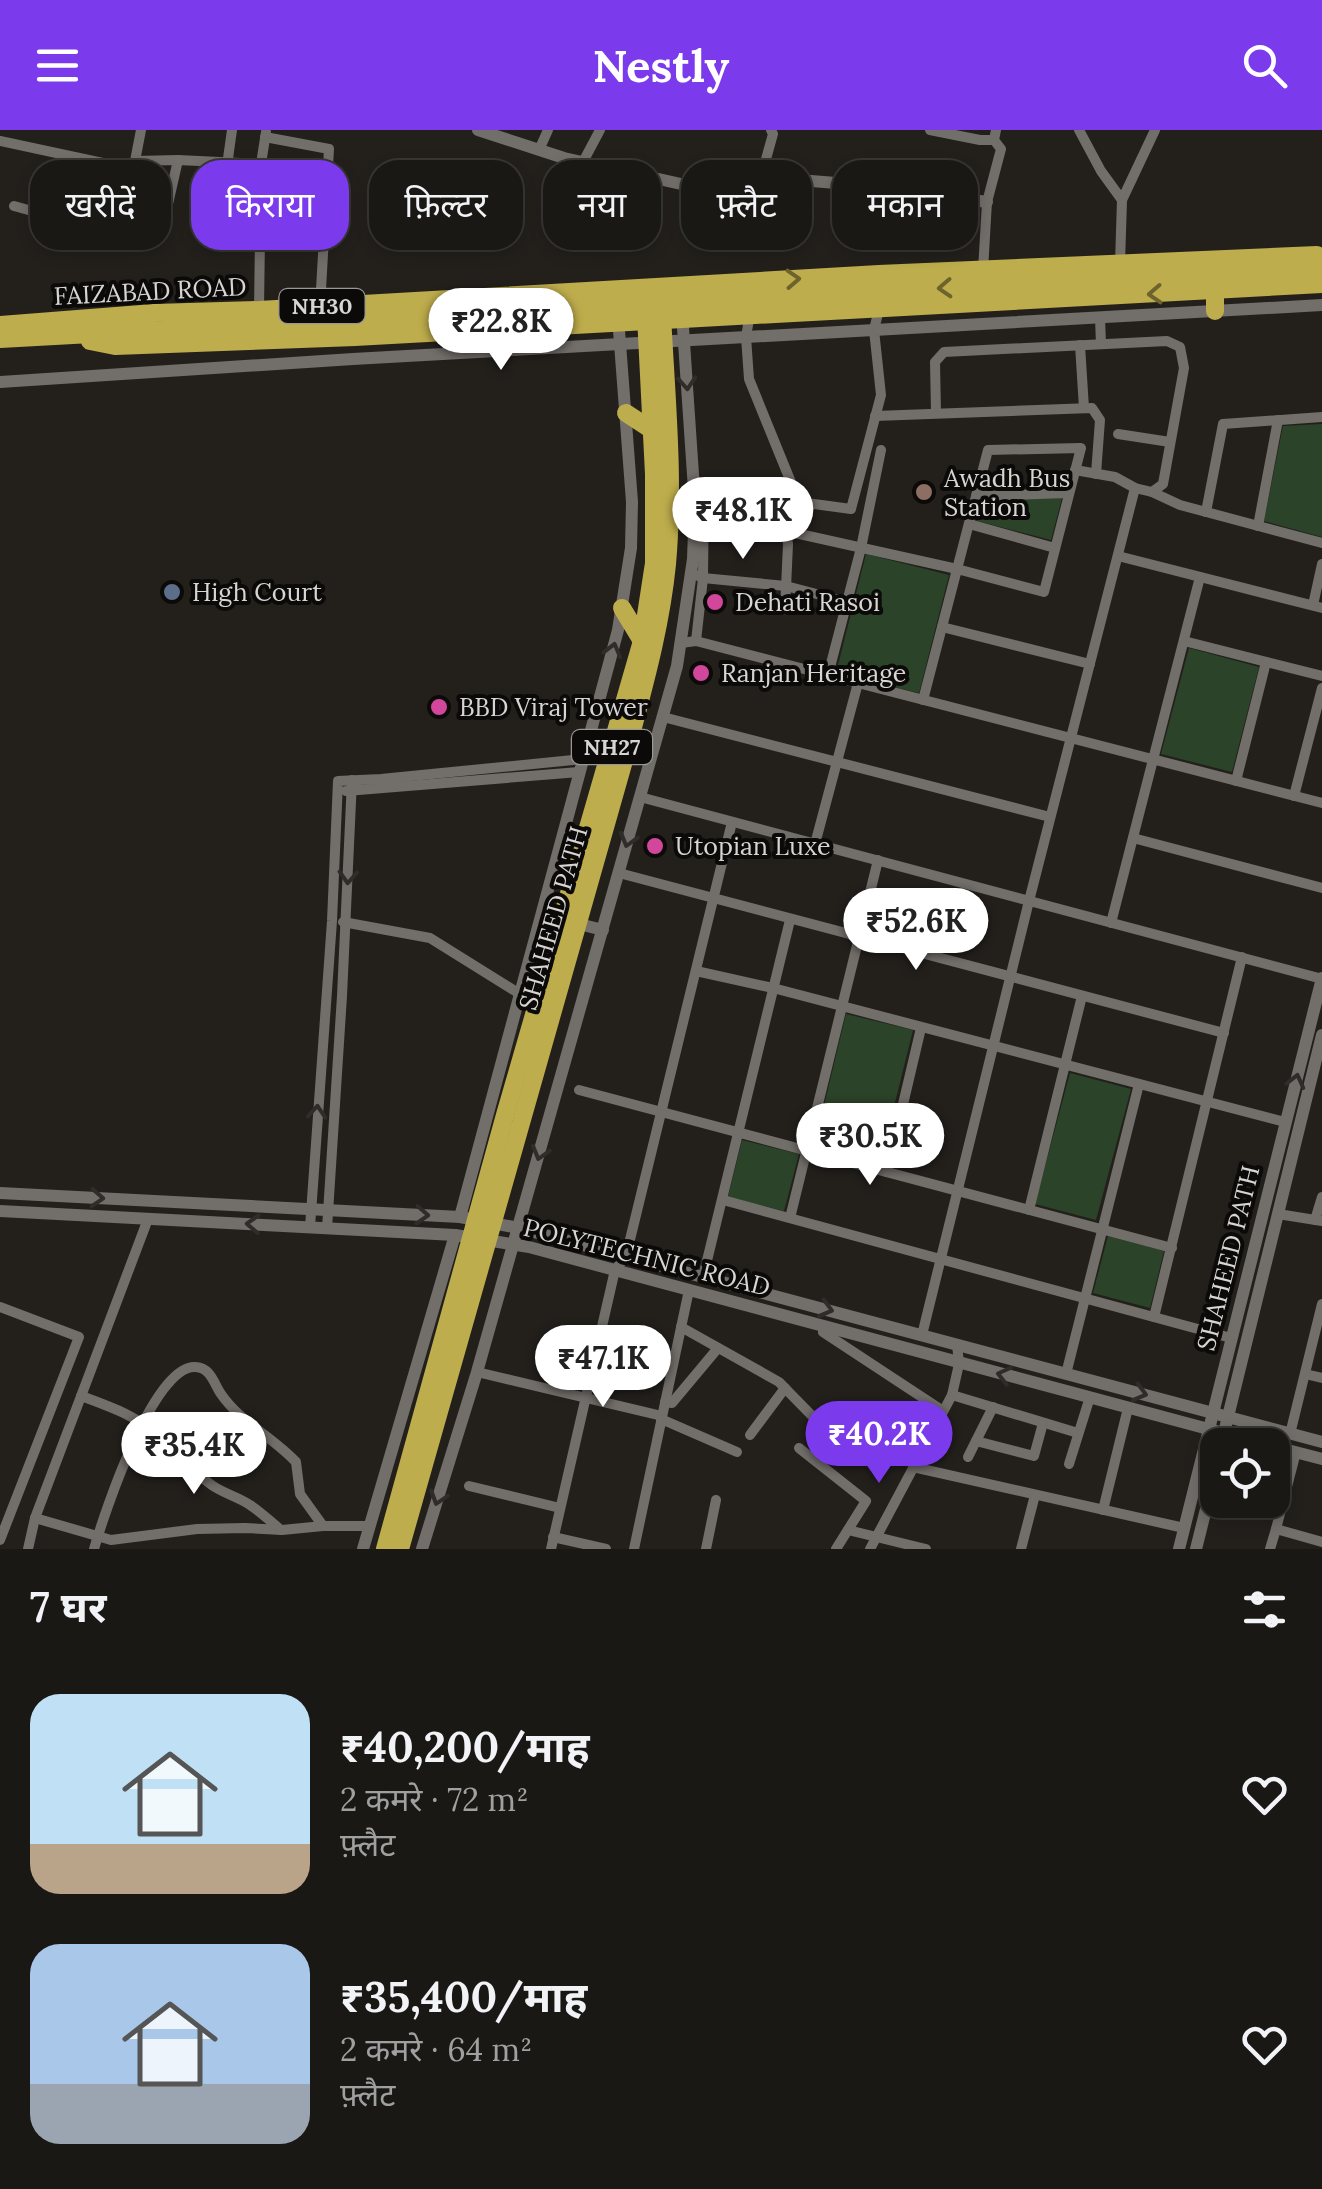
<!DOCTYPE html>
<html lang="hi">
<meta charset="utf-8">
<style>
body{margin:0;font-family:Lora,"Noto Sans Devanagari",serif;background:#23211e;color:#f1f3f6;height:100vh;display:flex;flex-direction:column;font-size:38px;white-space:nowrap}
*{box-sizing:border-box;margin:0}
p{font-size:32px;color:#9fa0a0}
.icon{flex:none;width:55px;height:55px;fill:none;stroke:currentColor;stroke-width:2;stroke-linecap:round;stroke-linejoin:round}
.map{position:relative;height:1419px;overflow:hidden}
.details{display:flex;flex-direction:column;background:#1a1815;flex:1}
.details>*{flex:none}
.banner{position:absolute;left:30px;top:30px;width:1262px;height:90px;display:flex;gap:20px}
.fabs{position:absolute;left:1200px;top:1298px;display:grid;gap:20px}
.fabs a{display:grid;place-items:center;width:90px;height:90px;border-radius:20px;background:#1a1815;box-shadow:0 5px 15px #0003,0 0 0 2px #383734;font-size:50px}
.price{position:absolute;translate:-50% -85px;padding:0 22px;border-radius:35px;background:#fff;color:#222;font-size:32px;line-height:65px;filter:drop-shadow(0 2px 5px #0008)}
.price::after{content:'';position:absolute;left:50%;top:60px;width:30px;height:22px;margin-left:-15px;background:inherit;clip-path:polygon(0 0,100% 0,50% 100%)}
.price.current{background:#7c3aed;color:#fff}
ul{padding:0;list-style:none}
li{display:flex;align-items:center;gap:30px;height:250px;padding:0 30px}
li span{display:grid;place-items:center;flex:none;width:280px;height:200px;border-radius:30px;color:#555}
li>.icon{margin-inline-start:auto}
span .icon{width:120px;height:120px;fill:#fffc;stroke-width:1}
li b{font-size:42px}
h2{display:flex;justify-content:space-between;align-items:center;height:120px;padding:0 30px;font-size:42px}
.tag{padding:0 35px;border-radius:30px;background:#1a1815;box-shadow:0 5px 15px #0003,0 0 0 2px #383734;font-size:35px;line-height:90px}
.tag.current{background:#7c3aed;color:#fff}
header{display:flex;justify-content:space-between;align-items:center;height:130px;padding:0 30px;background:#7c3aed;color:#fff;font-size:45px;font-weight:800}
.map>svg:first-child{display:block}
.green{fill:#2b4329}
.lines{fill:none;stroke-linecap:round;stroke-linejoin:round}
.minor{stroke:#726e6a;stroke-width:10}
.tertiary{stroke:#726e6a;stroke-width:12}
.trunk{stroke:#bead4c;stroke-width:18}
.oneway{stroke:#6d642d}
.oneway2{stroke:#2f2d2a}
.education-dot{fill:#8d6e63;stroke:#0b0a08;stroke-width:4}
.service-dot{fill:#5c6f8a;stroke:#0b0a08;stroke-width:4}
.hotel-dot{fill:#d1479c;stroke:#0b0a08;stroke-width:4}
.labels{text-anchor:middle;stroke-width:8;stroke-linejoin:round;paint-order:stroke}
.shield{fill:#0b0a08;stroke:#9a9795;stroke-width:2.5}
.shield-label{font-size:22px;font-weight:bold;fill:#d7d4d2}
.street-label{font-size:25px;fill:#d7d4d2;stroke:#0b0a08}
.poi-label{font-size:25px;fill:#d7d4d2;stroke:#0b0a08;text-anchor:start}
</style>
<header><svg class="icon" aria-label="menu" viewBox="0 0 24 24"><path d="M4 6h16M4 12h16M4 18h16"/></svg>Nestly<svg class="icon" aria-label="search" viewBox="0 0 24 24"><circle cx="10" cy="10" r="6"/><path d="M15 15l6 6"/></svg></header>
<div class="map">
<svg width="1322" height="1419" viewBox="0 0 1322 1419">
<rect width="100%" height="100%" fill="#23201c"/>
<g class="green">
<path d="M1322,294V407L1264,391L1283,296Z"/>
<path d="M1062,368L1051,410L977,391L981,370Z"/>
<path d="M866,424L949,445L919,563L836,543Z"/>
<path d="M1189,518L1259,537L1232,642L1161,624Z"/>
<path d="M846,884L913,900L880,1033L814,1017Z"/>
<path d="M1070,943L1131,959L1096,1090L1035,1074Z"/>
<path d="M742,1010L799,1024L784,1081L728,1067Z"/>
<path d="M1108,1106L1164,1121L1150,1178L1093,1163Z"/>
</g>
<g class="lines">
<g class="minor">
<path d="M930,0L980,10H994"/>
<path d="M1079,0L1101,41L1122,70"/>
<path d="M265,7L329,19L320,177"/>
<path d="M0,11L126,38L135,31L141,0"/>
<path d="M539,20L548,0"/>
<path d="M583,32L600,0"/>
<path d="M761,47L773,4L771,0"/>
<path d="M14,76L72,92L117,99L135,31L178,30L261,34"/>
<path d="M220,85L232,0"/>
<path d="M163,96L178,30"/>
<path d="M1120,134L1122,70L1155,0"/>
<path d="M983,140L987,72L1001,19L994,10L996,0"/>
<path d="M259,180L261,34L266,2"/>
<path d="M750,183L746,207L749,249L799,372L851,379L881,265L874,200L879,179"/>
<path d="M1100,188L1101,214"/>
<path d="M1080,215L1084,278"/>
<path d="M936,283L935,232L944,222L1167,211L1180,217L1184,238L1163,354L1152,362"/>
<path d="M875,286L1092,278L1100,290L1096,344"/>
<path d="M1118,304L1170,312"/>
<path d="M1075,340L1115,347L1135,358L1152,362L1180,375L1322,413"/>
<path d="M694,360L770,367L783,382L788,414L785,480"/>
<path d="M976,366L1069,363"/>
<path d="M1206,382L1223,294L1322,287"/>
<path d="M969,394L1055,418"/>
<path d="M1258,396L1278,290"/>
<path d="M786,401L957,439L1044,462L1081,318L988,320L923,570"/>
<path d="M1118,426L1322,478"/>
<path d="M691,443L703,448L786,456L847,472"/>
<path d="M1313,475L1322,434"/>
<path d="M942,497L1090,534"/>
<path d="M696,511L703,448L704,361"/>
<path d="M1184,511L1322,546"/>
<path d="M681,513L696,511L1322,673"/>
<path d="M828,545L861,418L881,320"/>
<path d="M663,587L1050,687"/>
<path d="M1236,651L1266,532"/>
<path d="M346,661L579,642"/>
<path d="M1294,666L1322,558"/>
<path d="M640,667L1322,849"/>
<path d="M1133,708L1322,758"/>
<path d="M815,714L858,553"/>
<path d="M619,743L1224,903"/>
<path d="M343,792L430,808L520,864"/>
<path d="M1111,793L1200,447"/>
<path d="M696,841L773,858L1285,992"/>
<path d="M579,960L1172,1118"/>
<path d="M887,1042L921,898"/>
<path d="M723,1070L1231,1208"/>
<path d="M1029,1080L1082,866"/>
<path d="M1278,1084L1322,1091"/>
<path d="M790,1088L878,730"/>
<path d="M1315,1090L1322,1067"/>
<path d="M310,1097L332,791L338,651L381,649L583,629"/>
<path d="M327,1098L342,866L352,650"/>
<path d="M703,1147L790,790"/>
<path d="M0,1177L79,1207L0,1410"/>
<path d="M1154,1187L1242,827"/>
<path d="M825,1196L823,1202L943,1281"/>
<path d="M681,1197L779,1252L819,1293L861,1324"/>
<path d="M922,1205L1029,771L1135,358"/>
<path d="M477,1242L662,1286"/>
<path d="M1066,1244L1139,954"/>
<path d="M1305,1244L1322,1248"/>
<path d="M952,1265L1078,1303"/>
<path d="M81,1266C111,1277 140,1287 163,1310C179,1324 191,1340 209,1353C221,1363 237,1366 250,1375C261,1382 271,1392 281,1400"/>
<path d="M665,1272L672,1273L718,1218"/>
<path d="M661,1289L737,1322"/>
<path d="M1290,1304L1322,1174"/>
<path d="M750,1305L785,1258"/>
<path d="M976,1311L1034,1326L1043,1293"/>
<path d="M799,1318L866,1371L836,1419"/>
<path d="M1296,1322L1276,1399L1322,1412"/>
<path d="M968,1327L993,1277"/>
<path d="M1069,1334L1090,1267"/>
<path d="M913,1337L1184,1398"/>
<path d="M469,1356L560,1378"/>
<path d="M1103,1380L1128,1278"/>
<path d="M35,1388L111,1410L197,1399L245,1398L282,1400L323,1396H370"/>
<path d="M848,1400L926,1419"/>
<path d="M553,1407L606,1419"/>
<path d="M28,1419L35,1388L148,1089"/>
<path d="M94,1419C104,1384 154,1233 196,1237C211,1238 214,1254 221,1264C240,1292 273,1307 296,1332L300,1364L323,1396"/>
<path d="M551,1419L615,1140L626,1126L732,692"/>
<path d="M634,1419L689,1160"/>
<path d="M706,1419L716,1370"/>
<path d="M870,1419L952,1265L959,1234L957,1214"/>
<path d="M1021,1419L1035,1365"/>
<path d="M1270,1419L1276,1399"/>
</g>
<g class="tertiary">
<path d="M478,0L564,28L708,60L741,54L761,47L873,56L987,72"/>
<path d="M0,252L353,229L1322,175"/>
<path d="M587,796L603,800"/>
<path d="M0,1063L460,1087L519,1098L1322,1312"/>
<path d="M0,1081L455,1105L529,1117L1268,1315"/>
<path d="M460,1087L618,500L631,418L632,372L618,187"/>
<path d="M1221,1315L1322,905"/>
<path d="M1272,1316L1322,1329"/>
<path d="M363,1419L455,1105"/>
<path d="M422,1419L477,1242L677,536L693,429L695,374L682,183"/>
<path d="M1179,1419L1322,848"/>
<path d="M1196,1419L1218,1331"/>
</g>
<g class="trunk">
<path d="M1215,161V181"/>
<path d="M0,195L154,183L259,180L879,144L1317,125"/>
<path d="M0,209L1322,137"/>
<path d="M90,211L115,216L355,207L1322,154"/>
<path d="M626,283L652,300"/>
<path d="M622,478L642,511"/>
<path d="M385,1419L505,985L642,511L654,433V344L645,166"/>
<path d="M400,1419L627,620C643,559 661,497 667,434C675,345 665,255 661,166"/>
</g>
</g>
<defs><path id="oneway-chevron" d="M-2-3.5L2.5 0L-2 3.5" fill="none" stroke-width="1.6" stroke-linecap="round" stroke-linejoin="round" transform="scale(2.5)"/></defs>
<g class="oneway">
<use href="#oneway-chevron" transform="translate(793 149) rotate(-3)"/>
<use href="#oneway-chevron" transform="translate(945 158) rotate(177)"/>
<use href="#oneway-chevron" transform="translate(1155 164) rotate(177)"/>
</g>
<g class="oneway2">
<use href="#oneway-chevron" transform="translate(687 253) rotate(86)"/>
<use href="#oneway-chevron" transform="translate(613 520) rotate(-75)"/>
<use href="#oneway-chevron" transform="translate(628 710) rotate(106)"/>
<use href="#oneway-chevron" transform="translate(348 747) rotate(93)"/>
<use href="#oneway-chevron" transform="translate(1296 951) rotate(-76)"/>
<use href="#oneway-chevron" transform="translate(317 982) rotate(-86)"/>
<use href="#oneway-chevron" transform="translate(540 1023) rotate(106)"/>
<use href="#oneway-chevron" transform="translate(97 1068) rotate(3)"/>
<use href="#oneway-chevron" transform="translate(422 1085) rotate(3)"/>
<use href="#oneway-chevron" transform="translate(253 1094) rotate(-177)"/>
<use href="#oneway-chevron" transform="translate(826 1179) rotate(15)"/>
<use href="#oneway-chevron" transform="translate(1004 1245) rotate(-166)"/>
<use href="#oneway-chevron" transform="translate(1140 1263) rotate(15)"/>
<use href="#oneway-chevron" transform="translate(438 1368) rotate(108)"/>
</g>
<circle class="education-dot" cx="924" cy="362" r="10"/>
<circle class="service-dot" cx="172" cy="462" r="10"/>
<g class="hotel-dot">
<circle cx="715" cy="472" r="10"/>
<circle cx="701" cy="543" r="10"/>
<circle cx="439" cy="577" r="10"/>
<circle cx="655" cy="716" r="10"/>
</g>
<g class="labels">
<g class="shield">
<rect x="279.5" y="159" width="85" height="34" rx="8"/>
<rect x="572" y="600" width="80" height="34" rx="8"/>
</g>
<g class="shield-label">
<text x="322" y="184">NH30</text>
<text x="612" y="625">NH27</text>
</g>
<g class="street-label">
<text transform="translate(150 161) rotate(-3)" y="9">FAIZABAD ROAD</text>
<text transform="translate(553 788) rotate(-74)" y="9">SHAHEED PATH</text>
<text transform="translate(647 1127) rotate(14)" y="9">POLYTECHNIC ROAD</text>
<text transform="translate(1228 1128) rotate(-76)" y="9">SHAHEED PATH</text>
</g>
<g class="poi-label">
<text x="944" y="357">Awadh Bus<tspan x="944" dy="29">Station</tspan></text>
<text x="192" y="471">High Court</text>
<text x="735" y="481">Dehati Rasoi</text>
<text x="721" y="552">Ranjan Heritage</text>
<text x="459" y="586">BBD Viraj Tower</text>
<text x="675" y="725">Utopian Luxe</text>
</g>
</g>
</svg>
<div class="fabs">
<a><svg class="icon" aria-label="locate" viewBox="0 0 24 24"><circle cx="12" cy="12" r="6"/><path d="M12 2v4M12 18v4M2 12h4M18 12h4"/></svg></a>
</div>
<b class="price" style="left:501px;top:243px">₹22.8K</b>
<b class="price" style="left:743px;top:432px">₹48.1K</b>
<b class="price" style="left:916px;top:843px">₹52.6K</b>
<b class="price" style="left:870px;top:1058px">₹30.5K</b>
<b class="price" style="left:603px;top:1280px">₹47.1K</b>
<b class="price current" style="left:879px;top:1356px">₹40.2K</b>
<b class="price" style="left:194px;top:1367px">₹35.4K</b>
<div class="banner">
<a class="tag">खरीदें</a>
<a class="tag current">किराया</a>
<a class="tag">फ़िल्टर</a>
<a class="tag">नया</a>
<a class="tag">फ़्लैट</a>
<a class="tag">मकान</a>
</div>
</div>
<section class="details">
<h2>7 घर<svg class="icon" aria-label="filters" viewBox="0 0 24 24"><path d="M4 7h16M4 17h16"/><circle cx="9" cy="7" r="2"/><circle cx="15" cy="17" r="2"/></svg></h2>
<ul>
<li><span style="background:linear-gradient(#bfe0f5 75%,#b9a48a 0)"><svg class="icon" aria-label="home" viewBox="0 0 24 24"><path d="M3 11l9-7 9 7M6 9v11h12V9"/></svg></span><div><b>₹40,200/माह</b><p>2 कमरे · 72 m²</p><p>फ़्लैट</p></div><svg class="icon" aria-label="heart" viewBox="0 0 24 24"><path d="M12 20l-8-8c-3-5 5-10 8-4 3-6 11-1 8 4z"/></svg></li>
<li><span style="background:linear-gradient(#a9c7e8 70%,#9aa5b1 0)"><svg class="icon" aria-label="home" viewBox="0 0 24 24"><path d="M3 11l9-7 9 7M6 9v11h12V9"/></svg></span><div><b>₹35,400/माह</b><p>2 कमरे · 64 m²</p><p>फ़्लैट</p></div><svg class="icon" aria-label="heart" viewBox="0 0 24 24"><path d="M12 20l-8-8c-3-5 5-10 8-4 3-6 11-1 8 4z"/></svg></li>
</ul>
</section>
